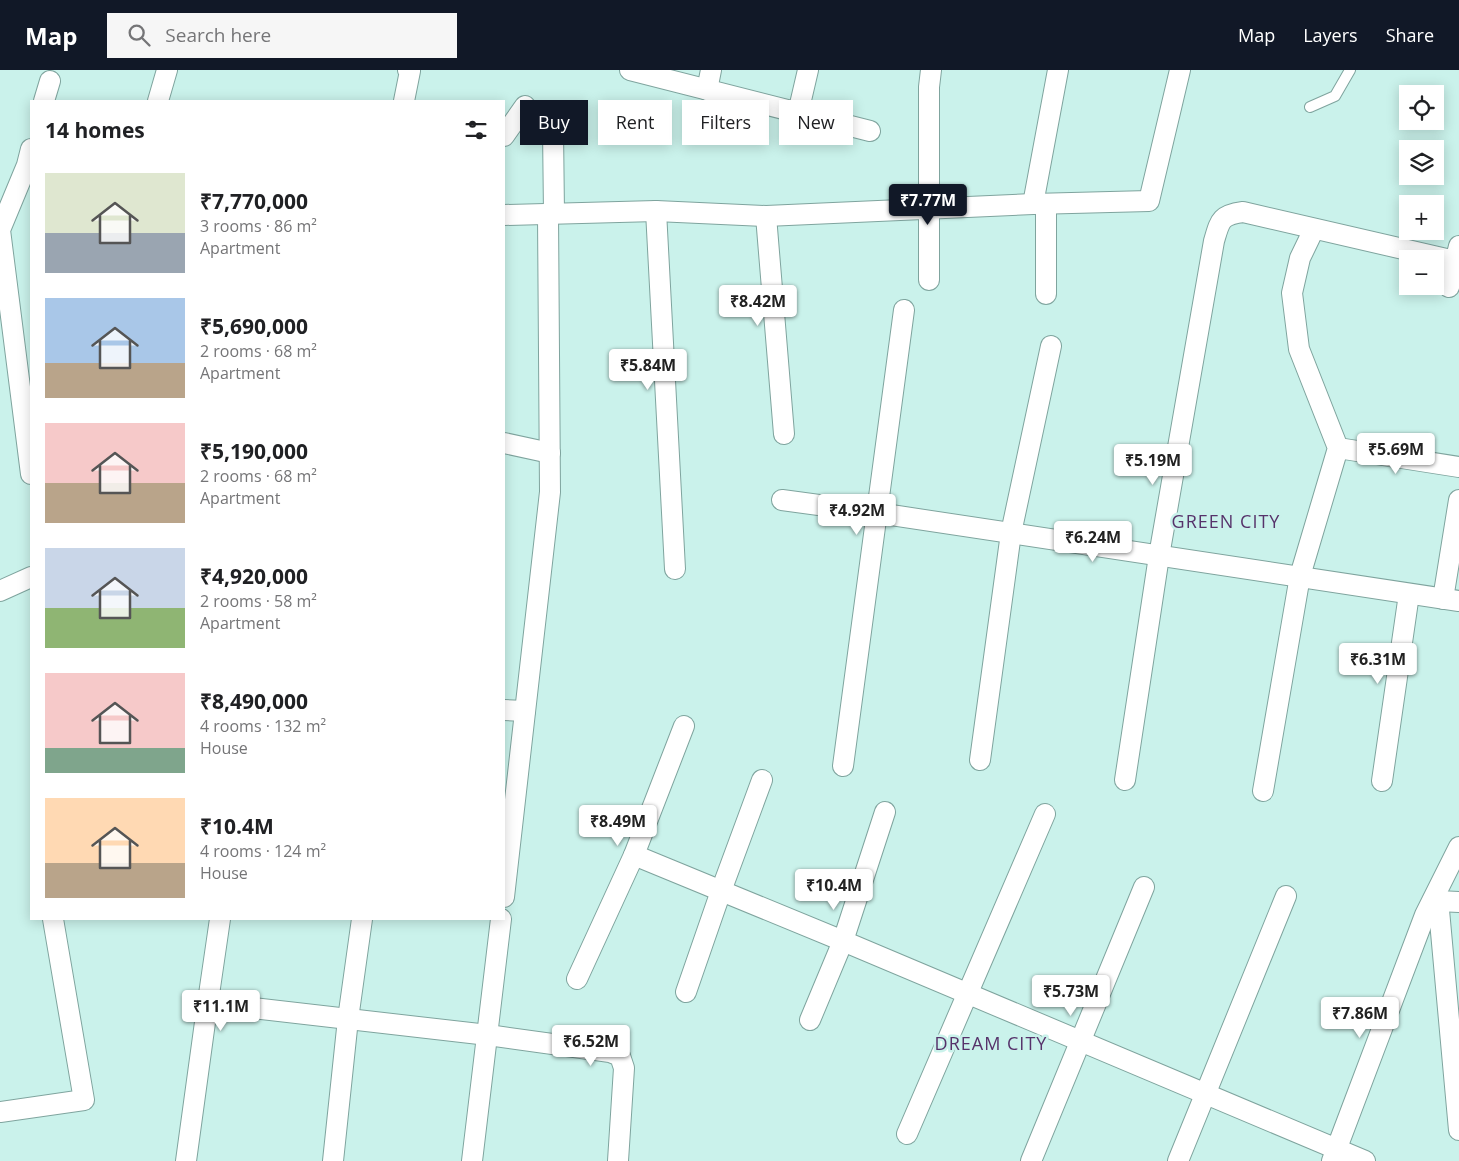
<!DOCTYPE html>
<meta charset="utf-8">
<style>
body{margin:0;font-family:"Open Sans",sans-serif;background:#f6f6f6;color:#202124;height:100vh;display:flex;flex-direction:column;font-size:19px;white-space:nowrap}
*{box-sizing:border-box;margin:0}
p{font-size:16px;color:#757577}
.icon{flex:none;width:28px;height:28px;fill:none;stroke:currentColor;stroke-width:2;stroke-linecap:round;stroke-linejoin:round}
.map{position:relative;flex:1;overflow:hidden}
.side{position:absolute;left:30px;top:30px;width:475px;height:820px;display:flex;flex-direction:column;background:#fff;border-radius:0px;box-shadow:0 2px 12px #0003}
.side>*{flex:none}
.guide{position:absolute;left:520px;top:30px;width:475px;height:45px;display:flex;gap:10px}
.tools{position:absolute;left:1399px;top:15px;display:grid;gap:10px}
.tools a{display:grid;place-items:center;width:45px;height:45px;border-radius:0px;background:#fff;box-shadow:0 2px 12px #0003;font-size:25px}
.price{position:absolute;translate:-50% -42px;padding:0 11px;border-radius:5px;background:#fff;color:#222;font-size:16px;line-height:32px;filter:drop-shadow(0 1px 2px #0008)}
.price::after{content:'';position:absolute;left:50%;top:30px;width:15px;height:11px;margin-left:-8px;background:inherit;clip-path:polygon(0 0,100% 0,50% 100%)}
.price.selected{background:#111827;color:#fff}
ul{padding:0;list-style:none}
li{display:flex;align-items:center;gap:15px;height:125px;padding:0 15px}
li span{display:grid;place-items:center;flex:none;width:140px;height:100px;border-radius:0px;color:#555}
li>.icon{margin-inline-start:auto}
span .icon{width:60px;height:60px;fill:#fffc;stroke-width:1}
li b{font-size:21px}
h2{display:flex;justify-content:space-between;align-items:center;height:60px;padding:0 15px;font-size:21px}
.pill{padding:0 18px;border-radius:0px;background:#fff;box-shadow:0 2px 12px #0003;font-size:18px;line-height:45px}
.pill.selected{background:#111827;color:#fff}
header{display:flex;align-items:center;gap:30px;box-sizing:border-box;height:70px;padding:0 25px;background:#111827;color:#fff}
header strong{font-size:24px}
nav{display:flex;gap:28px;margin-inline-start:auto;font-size:18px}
.search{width:350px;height:45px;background:#f6f6f6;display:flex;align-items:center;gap:12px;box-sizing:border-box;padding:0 18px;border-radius:0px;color:#757577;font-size:19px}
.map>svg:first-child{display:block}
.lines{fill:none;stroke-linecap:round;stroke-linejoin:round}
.lane-casing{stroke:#7fa49e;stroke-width:12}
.street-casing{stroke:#7fa49e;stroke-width:22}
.lane{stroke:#fff;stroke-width:10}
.street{stroke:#fff;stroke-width:20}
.labels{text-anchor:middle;stroke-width:5;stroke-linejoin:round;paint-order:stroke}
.neighbourhood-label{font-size:18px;letter-spacing:1px;fill:#56326a;stroke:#caf2eb}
</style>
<header>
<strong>Map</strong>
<div class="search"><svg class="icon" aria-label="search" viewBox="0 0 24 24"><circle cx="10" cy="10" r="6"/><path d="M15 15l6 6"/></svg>Search here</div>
<nav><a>Map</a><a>Layers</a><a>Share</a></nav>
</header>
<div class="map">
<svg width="1459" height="1091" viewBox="0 0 1459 1091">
<rect width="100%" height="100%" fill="#caf2eb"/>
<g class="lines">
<defs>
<path id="lane" d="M1310,37L1335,26L1350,0"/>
<g id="street">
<path d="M630,0L870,61"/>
<path d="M707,20L711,0"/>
<path d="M44,31L50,11"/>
<path d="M158,31L167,0"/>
<path d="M404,31L410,1L408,0"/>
<path d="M798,43L808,0"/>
<path d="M553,59L554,144"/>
<path d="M504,66L525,36"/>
<path d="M31,79L27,95L0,160L31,404"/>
<path d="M1033,134L1058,0"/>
<path d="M1046,134V224"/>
<path d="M656,141L675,499"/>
<path d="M504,145L656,141L766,146L1033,134L1149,131L1180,0"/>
<path d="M766,146L784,364"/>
<path d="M929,210V17L931,0"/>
<path d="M1449,217L1459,176"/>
<path d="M504,373L550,383"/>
<path d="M1338,378L1459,397"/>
<path d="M782,430L878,443L1459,531"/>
<path d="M0,521L31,507"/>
<path d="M1443,529L1459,430"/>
<path d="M504,640L525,641"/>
<path d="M980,690L1011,463L1051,276"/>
<path d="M843,696L904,240"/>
<path d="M1125,710L1159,486L1214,171C1220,151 1220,145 1243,142L1455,191"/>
<path d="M1382,711L1409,524"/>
<path d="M1263,721L1300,506L1338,378L1299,279L1292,223L1300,188L1314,159"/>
<path d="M634,785L843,871L1365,1091"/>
<path d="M504,827L550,422L548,145"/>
<path d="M1433,830L1438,831L1439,840L1459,1060"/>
<path d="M1438,831L1459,832"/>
<path d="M577,909L634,785L684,656"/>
<path d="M686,922L721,821L762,710"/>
<path d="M206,945L220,849"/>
<path d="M810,950L843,871L885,742"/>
<path d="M0,1042L84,1030L53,849"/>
<path d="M907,1064L1045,744"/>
<path d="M186,1091L206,945L215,938L227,935L488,965L610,982L620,986L624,998L618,1091"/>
<path d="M333,1091L348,949L362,849"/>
<path d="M472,1091L501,849"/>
<path d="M1031,1091L1144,817"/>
<path d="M1178,1091L1286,826"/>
<path d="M1332,1091L1425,845L1459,777"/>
</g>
</defs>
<use href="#lane" class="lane-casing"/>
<use href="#street" class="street-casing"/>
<use href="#lane" class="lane"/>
<use href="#street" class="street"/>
</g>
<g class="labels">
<g class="neighbourhood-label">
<text x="1226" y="458">GREEN CITY</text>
<text x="991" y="980">DREAM CITY</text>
</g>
</g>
</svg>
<div class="tools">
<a><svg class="icon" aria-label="locate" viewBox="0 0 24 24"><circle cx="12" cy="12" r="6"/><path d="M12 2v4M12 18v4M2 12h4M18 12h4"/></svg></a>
<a><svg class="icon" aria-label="layers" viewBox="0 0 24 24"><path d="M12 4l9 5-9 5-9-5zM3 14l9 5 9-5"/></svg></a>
<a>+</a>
<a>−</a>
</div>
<b class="price selected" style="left:928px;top:156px">₹7.77M</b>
<b class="price" style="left:758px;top:257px">₹8.42M</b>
<b class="price" style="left:648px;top:321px">₹5.84M</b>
<b class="price" style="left:1396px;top:405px">₹5.69M</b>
<b class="price" style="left:1153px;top:416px">₹5.19M</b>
<b class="price" style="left:857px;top:466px">₹4.92M</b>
<b class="price" style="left:1093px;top:493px">₹6.24M</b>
<b class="price" style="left:1378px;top:615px">₹6.31M</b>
<b class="price" style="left:618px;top:777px">₹8.49M</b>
<b class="price" style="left:834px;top:841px">₹10.4M</b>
<b class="price" style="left:1071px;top:947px">₹5.73M</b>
<b class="price" style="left:221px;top:962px">₹11.1M</b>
<b class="price" style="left:1360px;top:969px">₹7.86M</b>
<b class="price" style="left:591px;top:997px">₹6.52M</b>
<div class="guide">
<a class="pill selected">Buy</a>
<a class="pill">Rent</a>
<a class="pill">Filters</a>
<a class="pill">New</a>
</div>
<section class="side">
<h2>14 homes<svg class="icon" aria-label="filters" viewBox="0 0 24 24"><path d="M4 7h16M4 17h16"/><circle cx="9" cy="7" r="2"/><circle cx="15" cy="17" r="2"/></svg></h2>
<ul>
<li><span style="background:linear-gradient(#dfe7d0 60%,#9aa5b1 0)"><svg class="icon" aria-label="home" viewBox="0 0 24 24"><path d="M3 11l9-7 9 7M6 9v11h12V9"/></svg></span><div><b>₹7,770,000</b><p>3 rooms · 86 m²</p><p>Apartment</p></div></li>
<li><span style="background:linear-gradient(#a9c7e8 65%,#b9a48a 0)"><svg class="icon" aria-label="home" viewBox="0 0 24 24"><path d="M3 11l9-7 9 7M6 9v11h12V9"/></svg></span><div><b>₹5,690,000</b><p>2 rooms · 68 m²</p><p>Apartment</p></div></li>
<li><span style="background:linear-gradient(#f6c9c9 60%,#b9a48a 0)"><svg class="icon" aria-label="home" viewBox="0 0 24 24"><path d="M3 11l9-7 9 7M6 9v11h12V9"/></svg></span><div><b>₹5,190,000</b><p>2 rooms · 68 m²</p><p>Apartment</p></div></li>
<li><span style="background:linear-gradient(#c9d6e8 60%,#8fb573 0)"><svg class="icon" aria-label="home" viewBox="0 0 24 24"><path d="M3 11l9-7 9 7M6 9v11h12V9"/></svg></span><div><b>₹4,920,000</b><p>2 rooms · 58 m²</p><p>Apartment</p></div></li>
<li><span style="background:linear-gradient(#f6c9c9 75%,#7fa58c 0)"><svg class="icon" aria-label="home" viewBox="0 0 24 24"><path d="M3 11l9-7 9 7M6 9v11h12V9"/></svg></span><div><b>₹8,490,000</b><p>4 rooms · 132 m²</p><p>House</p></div></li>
<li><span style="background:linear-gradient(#ffd9b3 65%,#b9a48a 0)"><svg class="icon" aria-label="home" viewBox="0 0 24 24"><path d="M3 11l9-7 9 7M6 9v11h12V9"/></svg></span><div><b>₹10.4M</b><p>4 rooms · 124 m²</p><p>House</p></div></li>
</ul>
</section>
</div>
